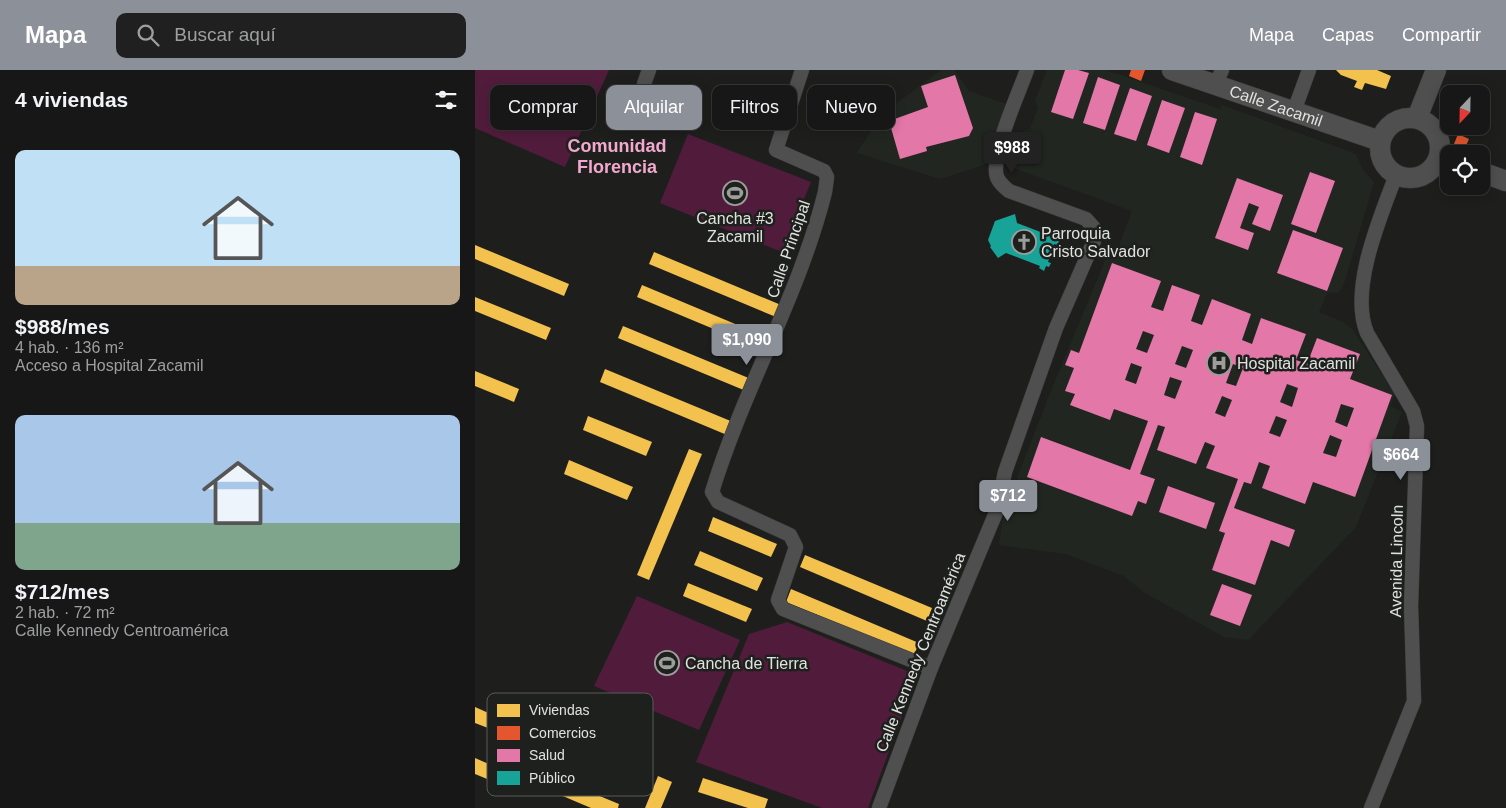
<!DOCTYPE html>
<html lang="es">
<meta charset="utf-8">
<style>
body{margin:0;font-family:Arial,sans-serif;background:#1f201f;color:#f1f3f6;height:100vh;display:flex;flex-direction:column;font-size:19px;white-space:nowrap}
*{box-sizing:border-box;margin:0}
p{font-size:16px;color:#9e9fa1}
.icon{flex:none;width:28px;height:28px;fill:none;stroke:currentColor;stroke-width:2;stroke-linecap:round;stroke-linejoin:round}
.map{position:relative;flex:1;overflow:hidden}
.drawer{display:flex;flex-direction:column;background:#161716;width:475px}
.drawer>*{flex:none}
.top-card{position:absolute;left:15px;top:15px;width:475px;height:45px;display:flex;gap:10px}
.needle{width:32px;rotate:202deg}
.buttons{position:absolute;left:965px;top:15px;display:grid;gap:10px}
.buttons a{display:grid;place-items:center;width:50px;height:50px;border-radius:10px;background:#161716;box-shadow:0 2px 12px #0003,0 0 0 1px #353635;font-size:25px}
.price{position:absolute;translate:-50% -42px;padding:0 11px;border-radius:5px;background:#8c9099;color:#fff;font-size:16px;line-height:32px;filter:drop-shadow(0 1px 2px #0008)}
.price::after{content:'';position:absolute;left:50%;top:30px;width:15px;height:11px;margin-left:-8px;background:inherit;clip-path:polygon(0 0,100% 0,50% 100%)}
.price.current{background:#222;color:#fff}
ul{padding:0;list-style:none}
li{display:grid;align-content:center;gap:10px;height:265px;padding:0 15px}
li span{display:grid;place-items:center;height:155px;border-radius:10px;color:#555}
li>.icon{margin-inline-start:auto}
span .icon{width:90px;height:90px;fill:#fffc;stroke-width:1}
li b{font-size:21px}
h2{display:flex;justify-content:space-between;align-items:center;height:60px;padding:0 15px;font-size:21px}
.pill{padding:0 18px;border-radius:10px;background:#161716;box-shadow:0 2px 12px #0003,0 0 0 1px #353635;font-size:18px;line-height:45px}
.pill.current{background:#8c9099;color:#fff}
header{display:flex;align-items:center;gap:30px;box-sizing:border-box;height:70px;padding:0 25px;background:#8c9099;color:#fff}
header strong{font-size:24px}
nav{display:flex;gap:28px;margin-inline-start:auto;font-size:18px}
.search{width:350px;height:45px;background:#1f201f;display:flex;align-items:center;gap:12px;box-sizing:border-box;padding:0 18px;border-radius:10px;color:#9e9fa1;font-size:19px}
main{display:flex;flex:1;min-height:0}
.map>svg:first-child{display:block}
.built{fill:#212720}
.green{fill:#511c3c}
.homes{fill:#f2c14e}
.shops{fill:#e4572e}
.health{fill:#e377a8;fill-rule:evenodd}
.public{fill:#17a398}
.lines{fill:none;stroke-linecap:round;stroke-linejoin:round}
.street-casing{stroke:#3b3c3a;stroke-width:15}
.secondary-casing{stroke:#3b3c3a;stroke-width:21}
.street{stroke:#4e4f4e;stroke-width:14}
.secondary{stroke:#4e4f4e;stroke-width:20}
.labels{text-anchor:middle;stroke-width:5;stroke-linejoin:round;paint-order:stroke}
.street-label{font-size:16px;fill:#e0e2df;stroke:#1d201c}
.poi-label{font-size:16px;fill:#e0e2df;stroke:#1d201c;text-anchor:start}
.neighbourhood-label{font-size:18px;font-weight:bold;fill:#f2a8cf;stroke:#1d201c}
.key{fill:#1d201c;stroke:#585a56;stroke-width:1}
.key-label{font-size:14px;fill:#e0e2df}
</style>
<header>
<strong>Mapa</strong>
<div class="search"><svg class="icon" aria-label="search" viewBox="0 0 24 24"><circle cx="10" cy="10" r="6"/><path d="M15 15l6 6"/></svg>Buscar aquí</div>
<nav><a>Mapa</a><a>Capas</a><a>Compartir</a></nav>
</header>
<main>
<section class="drawer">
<h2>4 viviendas<svg class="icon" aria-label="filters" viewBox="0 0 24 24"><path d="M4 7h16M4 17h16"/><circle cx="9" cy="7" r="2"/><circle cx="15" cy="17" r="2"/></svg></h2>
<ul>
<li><span style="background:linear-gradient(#bfe0f5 75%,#b9a48a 0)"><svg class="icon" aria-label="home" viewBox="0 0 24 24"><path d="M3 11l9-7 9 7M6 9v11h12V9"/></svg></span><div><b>$988/mes</b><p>4 hab. · 136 m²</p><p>Acceso a Hospital Zacamil</p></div></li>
<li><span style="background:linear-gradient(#a9c7e8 70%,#7fa58c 0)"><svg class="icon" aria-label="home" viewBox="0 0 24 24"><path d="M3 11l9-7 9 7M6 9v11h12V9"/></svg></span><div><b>$712/mes</b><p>2 hab. · 72 m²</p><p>Calle Kennedy Centroamérica</p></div></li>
</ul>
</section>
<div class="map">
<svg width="1031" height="738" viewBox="0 0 1031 738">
<rect width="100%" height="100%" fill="#1e1f1d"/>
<g class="built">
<path d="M466,0H479L494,21L537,36L518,92L465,109L382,83L406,45Z"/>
<path d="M572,0H631L745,39L747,35L881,84L888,100L899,112L869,214L864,222L852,223L844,242L868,252L878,260L920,325L915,336L927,342L881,457L773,570L749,567L670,523L649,506L591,484L524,475L528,447L538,434L543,405L582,306L634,181L637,178H643L657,141L539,98L538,91L548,61L555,59L563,38L560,31Z"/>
</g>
<g class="green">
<path d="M0,0H134L90,97L0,58Z"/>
<path d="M213,64L336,112L307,182L185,133Z"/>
<path d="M162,526L265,570L224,660L119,616Z"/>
<path d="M312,552L442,605L393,738H347L221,692L274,564Z"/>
</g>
<g class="homes">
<path d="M861,0H902L916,6L911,19L890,13L887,20L879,17L882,11L866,5Z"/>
<path d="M0,175L94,214L89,226L0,189Z"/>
<path d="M179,182L306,235L301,247L174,194Z"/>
<path d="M167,215L294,268L289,280L162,227Z"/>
<path d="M0,227L76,258L71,270L0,241Z"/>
<path d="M148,256L276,309L271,321L143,268Z"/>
<path d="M130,299L258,352L252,365L125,312Z"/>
<path d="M0,301L44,319L39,332L0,316Z"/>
<path d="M113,346L177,372L171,386L108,360Z"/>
<path d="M214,379L227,384L174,510L162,505Z"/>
<path d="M94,390L158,417L152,430L89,404Z"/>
<path d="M238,447L302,474L296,487L233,461Z"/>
<path d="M225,481L288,508L282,521L219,495Z"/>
<path d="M330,485L457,538L452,551L325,497Z"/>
<path d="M213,513L277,539L271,552L208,526Z"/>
<path d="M316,519L444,573L439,585L311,532Z"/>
<path d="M0,637L18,645L13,658L0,653Z"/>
<path d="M0,688L23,698L17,711L0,704Z"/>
<path d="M183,706L197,712L186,738H170Z"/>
<path d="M81,708L144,734L143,738H116L76,721Z"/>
<path d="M228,708L293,729L290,738H273L223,722Z"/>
</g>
<g class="shops">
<path d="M656,0H670L666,11L654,6Z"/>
<path d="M983,64L994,69L990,78L979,74Z"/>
</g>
<g class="health">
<path d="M590,0H603L614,3L598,49L576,42Z"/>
<path d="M480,5L498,58L494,66L451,77L452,81L425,89L414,51L453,37L446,16Z"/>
<path d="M623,7L645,15L630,60L608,53Z"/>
<path d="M655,18L677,26L661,71L639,64Z"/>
<path d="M687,30L710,38L694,83L672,75Z"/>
<path d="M720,42L742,49L727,95L705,87Z"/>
<path d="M835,102L860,111L841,163L816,154Z"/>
<path d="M762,108L808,125L795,161L777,154L784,137L774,133L765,158L779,163L773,180L740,168Z"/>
<path d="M818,160L868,178L852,221L802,203Z"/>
<path d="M637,193L686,211L676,237L688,241L697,215L725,225L716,251L727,255L737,229L776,244L767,270L777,274L786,248L831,264L821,290L832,294L842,268L885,284L875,309L917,325L880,427L838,412L830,434L787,418L795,396L784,392L776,414L769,412L759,438L820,460L814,477L796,470L780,515L737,500L750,463L744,461L763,409L731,398L740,376L730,372L721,394L682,380L690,357L683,355L665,404L680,409L671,434L663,431L657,446L552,407L566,367L655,400L673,351L639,339L635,350L595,335L600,324L590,321L599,298L590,295L596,280L604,283ZM668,261L679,265L672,283L661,279ZM707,276L718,280L711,298L700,294ZM656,293L667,297L661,314L650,310ZM758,294L768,298L761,316L751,313ZM695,307L707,311L700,329L689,325ZM812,314L823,318L817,337L805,332ZM747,326L757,330L750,347L740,343ZM866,334L879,338L872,357L860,352ZM801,346L812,350L805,367L794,363ZM855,365L867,370L861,387L848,383Z"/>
<path d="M693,416L740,433L731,459L684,442Z"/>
<path d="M747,514L777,525L765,556L735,545Z"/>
</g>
<path class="public" d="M540,144L542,153L576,166L577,163L583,165L581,170L584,171L583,175L579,174L573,192L576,193L574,197L571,196L569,201L564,198L565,196L531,183L523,188L515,177L516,176L513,170L520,151Z"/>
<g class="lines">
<defs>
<g id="street">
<path d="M327,0L301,80L349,101L352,107L350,122C324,226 268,320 237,422L243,432L315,465L321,477L303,530L308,539L456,598"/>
<path d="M169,14L174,0"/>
<path d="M740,16L747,0"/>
<path d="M819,41L834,0"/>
<path d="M404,738L456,598L522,440L530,402L581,258L619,171V158L611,149L534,121C528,116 521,110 521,102C519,77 543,25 552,0"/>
<path d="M896,738L939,631L936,536L942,356L938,341L892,263C874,219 905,148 921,105"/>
</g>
<g id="secondary">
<path id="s1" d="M697,0L905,71"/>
<circle cx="935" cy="78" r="30"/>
<path d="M942,48L961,0"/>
<path d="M1006,102L1031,111"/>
</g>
</defs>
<use href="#street" class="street-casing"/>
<use href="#secondary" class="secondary-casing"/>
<use href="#street" class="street"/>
<use href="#secondary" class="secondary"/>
</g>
<defs>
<symbol id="stadium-ring" viewBox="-11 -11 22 22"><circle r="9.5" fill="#1d201c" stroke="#9c9e9b" stroke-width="1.5"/><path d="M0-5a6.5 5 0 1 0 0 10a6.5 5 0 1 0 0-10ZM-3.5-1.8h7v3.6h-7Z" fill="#9c9e9b"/></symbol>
<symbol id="church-ring" viewBox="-11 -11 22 22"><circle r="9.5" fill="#1d201c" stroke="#9c9e9b" stroke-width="1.5"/><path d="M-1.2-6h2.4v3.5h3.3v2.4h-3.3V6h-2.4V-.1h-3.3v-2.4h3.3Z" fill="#9c9e9b"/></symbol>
<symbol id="hospital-ring" viewBox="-11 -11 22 22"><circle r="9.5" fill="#1d201c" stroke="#9c9e9b" stroke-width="1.5"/><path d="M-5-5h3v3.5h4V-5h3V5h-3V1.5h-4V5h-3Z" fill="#9c9e9b"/></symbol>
</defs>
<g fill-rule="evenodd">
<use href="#stadium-ring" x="246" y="109" width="28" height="28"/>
<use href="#church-ring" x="535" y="158" width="28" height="28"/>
<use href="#hospital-ring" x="730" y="279" width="28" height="28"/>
<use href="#stadium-ring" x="178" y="579" width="28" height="28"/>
</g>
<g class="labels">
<g class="street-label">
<text dy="6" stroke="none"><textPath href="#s1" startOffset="110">Calle Zacamil</textPath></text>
<text transform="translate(313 179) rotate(-71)" y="6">Calle Principal</text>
<text transform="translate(921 491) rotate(-89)" y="6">Avenida Lincoln</text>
<text transform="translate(445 582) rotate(-68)" y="6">Calle Kennedy Centroamérica</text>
</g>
<g class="poi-label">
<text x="260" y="154" text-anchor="middle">Cancha #3<tspan x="260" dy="18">Zacamil</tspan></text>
<text x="566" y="169">Parroquia<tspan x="566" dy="18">Cristo Salvador</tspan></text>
<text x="762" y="299">Hospital Zacamil</text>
<text x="210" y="599">Cancha de Tierra</text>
</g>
<g class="neighbourhood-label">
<text x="142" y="82">Comunidad<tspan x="142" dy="21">Florencia</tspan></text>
</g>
</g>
<rect x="12" y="623" width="166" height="103" rx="8" class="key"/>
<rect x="22" y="634" width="23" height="13" fill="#f2c14e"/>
<rect x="22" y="656" width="23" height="14" fill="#e4572e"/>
<rect x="22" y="679" width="23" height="13" fill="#e377a8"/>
<rect x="22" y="701" width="23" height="14" fill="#17a398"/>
<g class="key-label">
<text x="54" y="645">Viviendas</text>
<text x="54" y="668">Comercios</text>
<text x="54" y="690">Salud</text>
<text x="54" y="713">Público</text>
</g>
</svg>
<div class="buttons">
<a><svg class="needle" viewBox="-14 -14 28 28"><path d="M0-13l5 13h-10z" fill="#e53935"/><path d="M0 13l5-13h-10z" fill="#9e9fa1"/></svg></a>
<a><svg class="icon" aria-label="locate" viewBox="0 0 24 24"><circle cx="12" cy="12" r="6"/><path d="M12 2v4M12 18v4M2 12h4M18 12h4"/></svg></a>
</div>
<b class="price current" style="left:537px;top:104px">$988</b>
<b class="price" style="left:272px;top:296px">$1,090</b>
<b class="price" style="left:926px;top:411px">$664</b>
<b class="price" style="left:533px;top:452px">$712</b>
<div class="top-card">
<a class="pill">Comprar</a>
<a class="pill current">Alquilar</a>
<a class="pill">Filtros</a>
<a class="pill">Nuevo</a>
</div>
</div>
</main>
